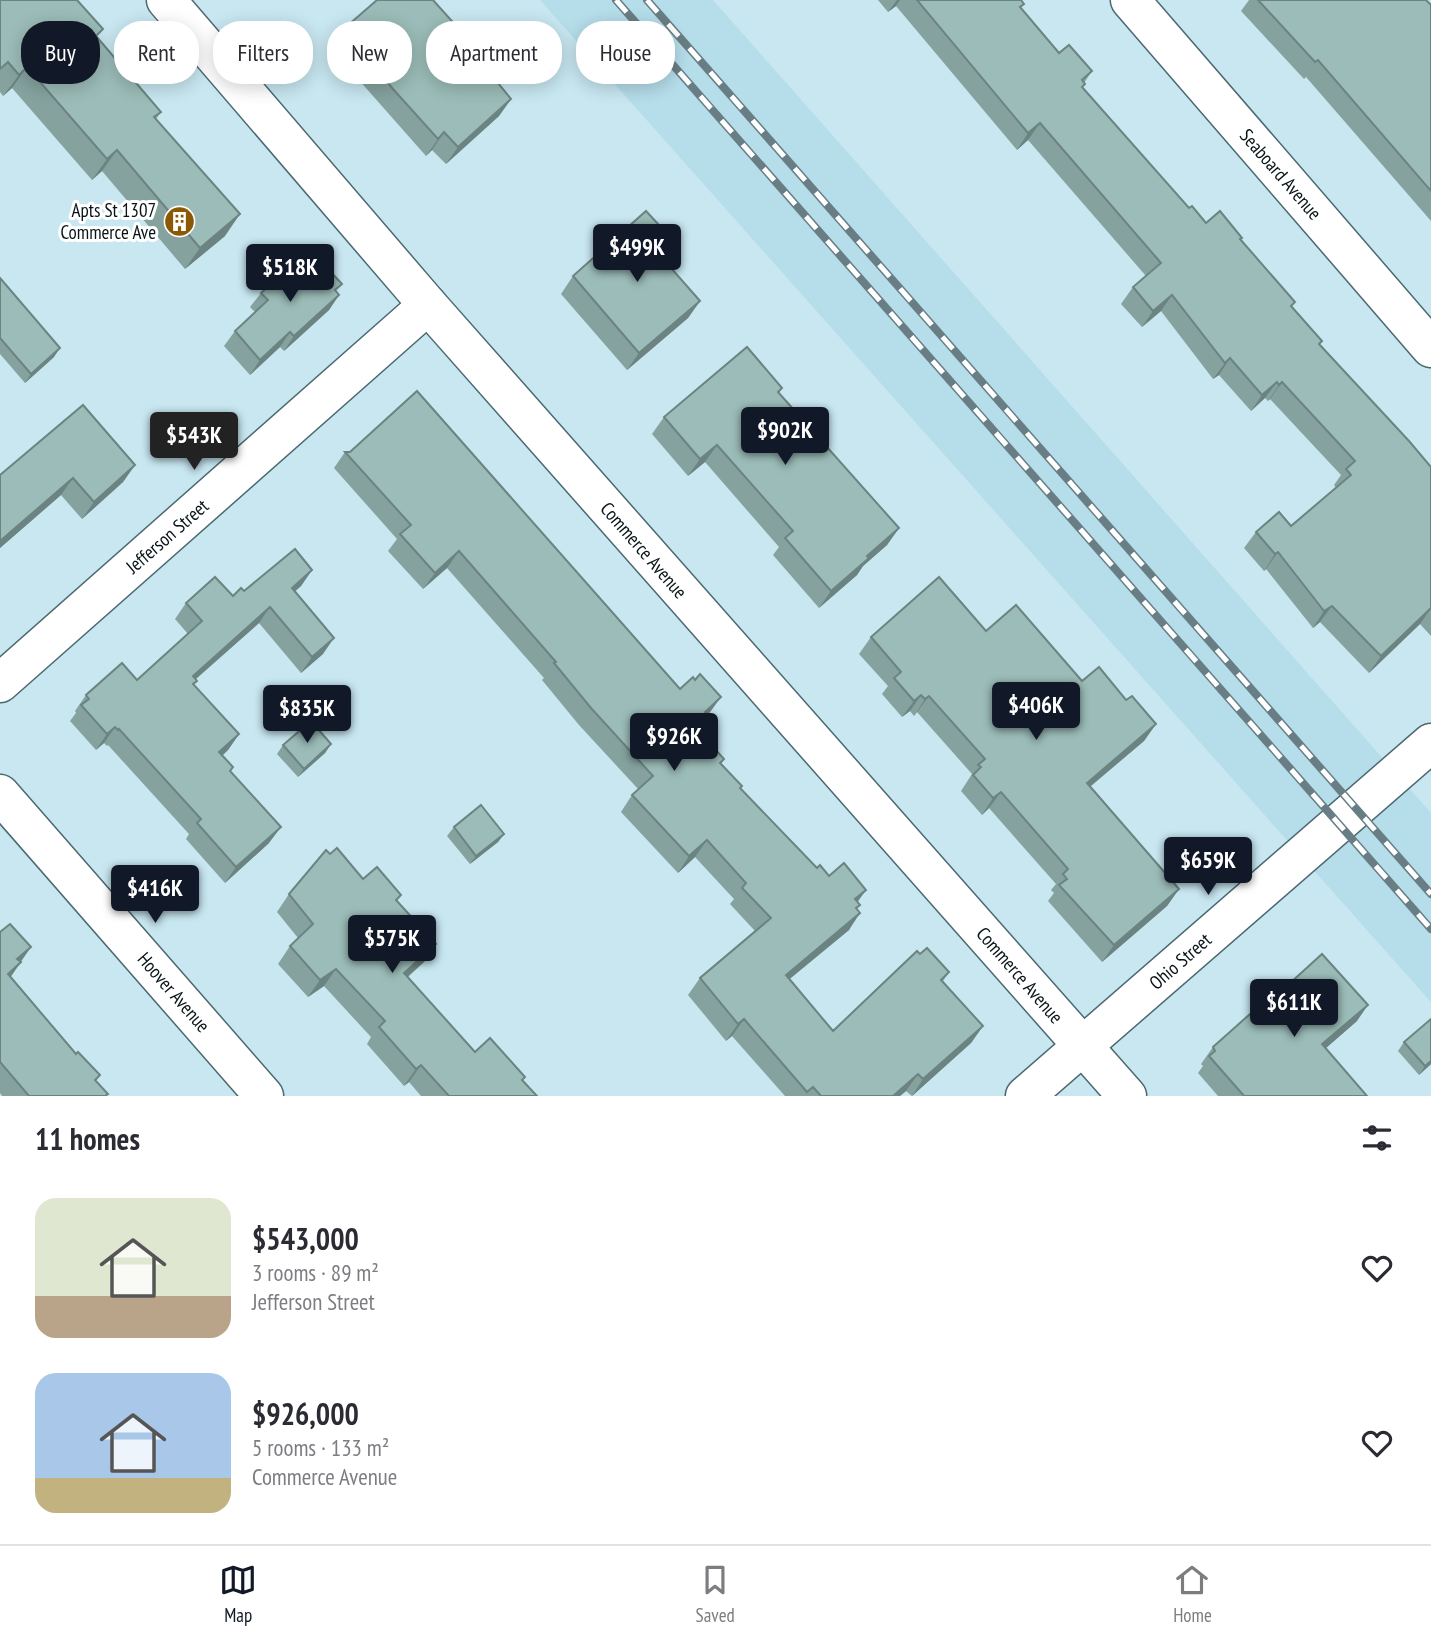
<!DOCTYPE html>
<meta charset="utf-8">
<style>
body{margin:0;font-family:"PT Sans Narrow",sans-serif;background:#f7f7f7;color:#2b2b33;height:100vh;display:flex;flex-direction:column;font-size:26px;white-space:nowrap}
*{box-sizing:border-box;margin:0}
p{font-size:23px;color:#7c7c81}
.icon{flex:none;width:38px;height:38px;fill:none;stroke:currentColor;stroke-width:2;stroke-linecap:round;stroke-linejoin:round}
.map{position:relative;height:1096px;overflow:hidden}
.sheet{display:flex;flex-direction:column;background:#fff;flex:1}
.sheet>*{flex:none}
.guide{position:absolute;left:21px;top:21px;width:700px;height:63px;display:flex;gap:14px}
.price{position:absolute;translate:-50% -60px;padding:0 16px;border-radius:7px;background:#111827;color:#fff;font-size:23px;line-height:46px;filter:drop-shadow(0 2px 4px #0008)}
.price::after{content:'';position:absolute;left:50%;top:42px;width:21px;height:16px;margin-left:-10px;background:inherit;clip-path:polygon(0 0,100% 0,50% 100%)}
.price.active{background:#222;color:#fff}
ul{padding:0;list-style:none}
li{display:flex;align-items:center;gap:21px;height:175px;padding:0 35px}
li span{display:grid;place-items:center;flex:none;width:196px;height:140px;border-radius:21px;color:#555}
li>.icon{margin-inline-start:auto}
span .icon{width:84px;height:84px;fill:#fffc;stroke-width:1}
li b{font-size:30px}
h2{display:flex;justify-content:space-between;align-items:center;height:84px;padding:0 35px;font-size:30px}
.chip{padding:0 24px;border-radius:28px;background:#fff;box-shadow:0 4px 18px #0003;font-size:24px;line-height:63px}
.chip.active{background:#111827;color:#fff}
.tabs{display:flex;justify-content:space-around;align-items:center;height:98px;border-top:2px solid #e1e1e2;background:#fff;font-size:19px;color:#7c7c81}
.tabs a{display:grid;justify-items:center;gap:4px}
.tabs .active{color:#111827}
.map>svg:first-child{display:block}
.built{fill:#b5ddea}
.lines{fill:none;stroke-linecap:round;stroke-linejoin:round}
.minor-casing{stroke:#4c6870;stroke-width:41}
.minor{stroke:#fff;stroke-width:38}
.rail-casing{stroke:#697e84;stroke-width:8}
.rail{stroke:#fff;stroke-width:5;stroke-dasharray:16;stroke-linecap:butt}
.wall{fill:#85a29e}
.shaded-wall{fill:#6c8481}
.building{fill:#9bbcb8;stroke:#6c8481;stroke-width:2}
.labels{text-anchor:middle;stroke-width:6;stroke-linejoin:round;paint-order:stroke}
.street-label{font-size:19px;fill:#091417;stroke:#fff}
.poi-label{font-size:19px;fill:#091417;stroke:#fff;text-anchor:end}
</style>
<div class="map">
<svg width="1431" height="1096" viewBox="0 0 1431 1096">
<rect width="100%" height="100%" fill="#c8e7f1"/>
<path class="built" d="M540,0H713L1431,813V1002Z"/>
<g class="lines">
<defs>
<g id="minor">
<path d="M166,0L428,305L1127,1096"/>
<path d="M1130,0L1431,348"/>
<path d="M0,683L428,305"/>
<path d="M0,794L264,1096"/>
<path d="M1025,1096L1431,743"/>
</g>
</defs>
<use href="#minor" class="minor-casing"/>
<use href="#minor" class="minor"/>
<defs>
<g id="rail">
<path d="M616,0L1431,929"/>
<path d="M647,0L1431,894"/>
</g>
</defs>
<use href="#rail" class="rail-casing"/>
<use href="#rail" class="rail"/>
</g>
<g class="wall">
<path d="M0,0L97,38L161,112L156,119L225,236L185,269L102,171L92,180L12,88L3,96L0,92Z"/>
<path d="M878,0H1020L1021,8L1059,53L1092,71L1084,83L1082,88L1189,208L1206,223L1240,239L1320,345L1431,467V636L1420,624L1369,673L1320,622L1313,628L1266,569L1264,571L1244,548L1256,532L1291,526L1336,488L1334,485L1341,475L1270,399L1268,401L1265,398L1251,411L1219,375L1213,379L1161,311L1142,327L1121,304L1133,287L1146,276L1028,140L1017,150L896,6L888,12Z"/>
<path d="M1249,0H1426L1431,5V221L1306,77L1304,79L1241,11Z"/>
<path d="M347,26L503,78L499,84L511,99L499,116L446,164L432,150L426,156L358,79L361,73L335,43Z"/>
<path d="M573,276L700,301L688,318L627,370L561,294Z"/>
<path d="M0,278L54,357L25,383L0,354Z"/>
<path d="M336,292L339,295L329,310L284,351L280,347L250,375L224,346L235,331L255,312L250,307L261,293Z"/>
<path d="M782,388L779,393L899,528L887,545L863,566L857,575L819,608L773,555L779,547L705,462L688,476L652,434L664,417Z"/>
<path d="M345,452L680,689L695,680L721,697L697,729L724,759L721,764L740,788L817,868L829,876L860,905L857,909L849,930L789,979L833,1031L920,954L949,972L943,981L983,1026L971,1043L912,1096L906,1091L900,1096H785L732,1036L726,1041L688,995L700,978L755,931L730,904L734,899L695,857L678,873L621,812L632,795L639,790L579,725L542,680L544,678L447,568L423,589L388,551L397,539L334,468Z"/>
<path d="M135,465L123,482L82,519L61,495L0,548V475Z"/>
<path d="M312,570L301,586L295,591L323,654L301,673L259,623L196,679L194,685L239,734L228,750L222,756L269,843L225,883L186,839L189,834L108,745L107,746L104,743L96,750L70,721L76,713L75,711L86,695L137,680L188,634L175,619L186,603L233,596L244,591Z"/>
<path d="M986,631L1082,681L1126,700L1156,724L1144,741L1090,787L1179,889L1167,906L1102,962L1048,901L1054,893L1051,890L1056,884L989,808L982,815L961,791L972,774L917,712L914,716L910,711L902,717L882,694L888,686L859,654L871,637Z"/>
<path d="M331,744L325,753L298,777L277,754L283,745Z"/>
<path d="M454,827L504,834L498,842L470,864L447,836Z"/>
<path d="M330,854L363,879L401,895L397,901L436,944L424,962L408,977L475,1052L523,1080L537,1096H421L409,1082L404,1086L367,1044L371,1037L324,986L308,997L278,964L290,946L298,938L277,912L289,894Z"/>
<path d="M0,932L21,962L10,978L76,1054L100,1075L96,1081L106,1096H2L0,1093Z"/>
<path d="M1253,1017L1357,1021L1326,1048L1367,1096H1218L1198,1073L1203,1066L1201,1064L1213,1047Z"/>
<path d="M1404,1042L1431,1064L1419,1075L1398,1051Z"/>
</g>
<g class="shaded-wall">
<path d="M897,0H900L896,6L888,12Z"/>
<path d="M27,67L12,88L3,96L19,75Z"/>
<path d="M511,99L499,116L446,164L458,147Z"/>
<path d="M1040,123L1028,140L1017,150L1028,133Z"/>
<path d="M444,132L432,150L426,156L438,139Z"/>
<path d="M117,150L102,171L92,180L107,159Z"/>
<path d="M240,214L225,236L185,269L200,248Z"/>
<path d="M672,239L660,256L657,252Z"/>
<path d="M339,295L329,310L284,351L294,336Z"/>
<path d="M1172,295L1161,311L1142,327L1153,311Z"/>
<path d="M700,301L688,318L627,370L639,353Z"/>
<path d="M290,332L280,347L250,375L260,360Z"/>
<path d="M60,348L54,357L25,383L31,374Z"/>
<path d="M1230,358L1219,375L1213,379L1225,363Z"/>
<path d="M1277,382L1265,398L1251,411L1262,395Z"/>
<path d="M1282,382L1270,399L1268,401L1279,385Z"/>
<path d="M717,445L705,462L688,476L700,459Z"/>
<path d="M135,465L123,482L82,519L94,502Z"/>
<path d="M73,478L61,495L0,548V541Z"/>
<path d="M899,528L887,545L863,566L857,575L819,608L831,591L867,556Z"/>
<path d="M459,551L447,568L423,589L435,573Z"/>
<path d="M1278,552L1266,569L1264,571L1275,554Z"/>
<path d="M312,570L301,586L281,604L292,588Z"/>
<path d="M1332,606L1320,622L1313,628L1324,611Z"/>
<path d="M270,607L259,623L182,691L193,676Z"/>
<path d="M1431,608L1420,624L1369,673L1381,656Z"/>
<path d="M334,638L323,654L301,673L312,657Z"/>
<path d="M921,695L910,711L902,717L914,701Z"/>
<path d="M929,696L914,716L925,699Z"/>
<path d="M721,697L696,731L683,743L705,712Z"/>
<path d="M1156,724L1144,741L1075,799L1087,783Z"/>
<path d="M115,727L104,743L96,750L107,734Z"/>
<path d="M239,734L228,750L208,768L219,752Z"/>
<path d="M331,744L325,753L298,777L304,769Z"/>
<path d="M1001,792L989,808L982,815L993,798Z"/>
<path d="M281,827L269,843L225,883L236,867Z"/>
<path d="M504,834L498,842L470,864L476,856Z"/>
<path d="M707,840L695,857L678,873L689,856Z"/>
<path d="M1179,889L1167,906L1102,962L1114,945Z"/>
<path d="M866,890L854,907L855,899Z"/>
<path d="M860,913L849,930L774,992L786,975Z"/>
<path d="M436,944L424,962L392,990L404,973Z"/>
<path d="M31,947L9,979L0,988L17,959Z"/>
<path d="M336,969L324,986L308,997L320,980Z"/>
<path d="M1368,1005L1357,1021L1311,1061L1322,1044Z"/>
<path d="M744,1019L732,1036L726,1041L738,1024Z"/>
<path d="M983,1026L971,1043L912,1096L923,1079Z"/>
<path d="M1431,1061V1064L1419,1075L1425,1066Z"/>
<path d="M421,1065L409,1082L404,1086L416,1069Z"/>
<path d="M918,1074L906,1091L900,1096H893Z"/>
</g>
<g class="building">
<path d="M0,0H77L103,29L96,36L161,112L154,117L240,214L200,248L117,150L107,159L27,67L19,75L8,62L0,69Z"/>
<path d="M377,0H433L503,78L498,83L511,99L458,147L444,132L438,139L393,89L370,61L375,57L347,26Z"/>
<path d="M917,0H1021L1024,4L1020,7L1059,53L1069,45L1092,71L1082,80L1085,84L1082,87L1189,208L1192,206L1206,223L1220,211L1242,238L1240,239L1295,302L1291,306L1322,341L1319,344L1409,441L1431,467V608L1381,656L1332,606L1324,611L1278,552L1275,554L1256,532L1279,512L1291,526L1351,475L1346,469L1355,461L1282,382L1279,385L1277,382L1262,395L1230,358L1225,363L1172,295L1153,311L1133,287L1161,263L1040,123L1028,133Z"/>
<path d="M1258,0H1426L1431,5V191L1318,60L1315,62Z"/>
<path d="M646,211L672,239L657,252L700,301L639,353L573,276Z"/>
<path d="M302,254L308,260L315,255L342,284L335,290L339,295L294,336L290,332L260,360L235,331L268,300L261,293Z"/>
<path d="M0,278L60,348L31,374L0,338Z"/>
<path d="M747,347L782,388L778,392L899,528L867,556L869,558L831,591L785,538L793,531L717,445L700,459L664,417Z"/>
<path d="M417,391L680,689L693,677L695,680L700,674L721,697L705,712L708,714L694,726L724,759L720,763L742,786L740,788L817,868L820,865L829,876L844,863L866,890L855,899L860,905L856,908L860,913L786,975L833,1031L917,951L920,954L927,948L949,972L941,980L983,1026L923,1079L918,1074L893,1096H821L813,1087L807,1092L744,1019L738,1024L700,978L771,918L742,888L746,883L707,840L689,856L632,795L653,776L591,708L554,663L556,662L459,551L435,573L400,534L411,525L345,452H350Z"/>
<path d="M83,405L135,465L94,502L73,478L0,541V475Z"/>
<path d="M295,549L312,570L292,588L334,638L312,657L270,607L193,676L197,681L193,684L239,734L219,752L233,767L230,771L281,827L236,867L197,823L201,819L119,729L118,730L115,727L107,734L81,705L89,699L86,695L122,663L137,680L202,621L186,603L215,577L233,596L241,588L244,591Z"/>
<path d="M939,577L986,631L1016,605L1082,681L1099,667L1126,700L1132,696L1156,724L1087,783L1179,889L1114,945L1059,885L1067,879L1063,874L1068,869L1001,792L993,798L973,775L981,767L978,765L985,759L929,696L925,699L921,695L914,701L894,678L901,672L871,637Z"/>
<path d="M311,721L331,744L304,769L283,745Z"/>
<path d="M481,805L504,834L476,856L454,827Z"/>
<path d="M337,848L363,879L377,867L401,895L396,900L436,944L404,973L475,1052L490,1038L525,1077L522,1080L537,1096H449L421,1065L416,1069L379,1027L385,1021L336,969L320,980L290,946L313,924L289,894L326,850L330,854Z"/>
<path d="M10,924L31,947L17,959L21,962L8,974L76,1054L78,1052L100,1075L95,1080L108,1094L105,1096H29L0,1062V932Z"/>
<path d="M1322,954L1368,1005L1322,1044L1367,1096H1244L1209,1056L1215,1051L1213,1047L1250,1014L1253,1017Z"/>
<path d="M1431,1019V1061L1425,1066L1404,1042Z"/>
</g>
<defs>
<symbol id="building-disc" viewBox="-11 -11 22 22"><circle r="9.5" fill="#8b5804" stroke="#fff"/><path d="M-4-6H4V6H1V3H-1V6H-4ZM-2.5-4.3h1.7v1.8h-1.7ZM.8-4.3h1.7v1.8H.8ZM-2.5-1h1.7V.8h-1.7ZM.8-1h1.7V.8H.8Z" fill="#fff"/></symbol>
</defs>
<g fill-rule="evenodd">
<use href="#building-disc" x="162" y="204" width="35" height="35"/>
</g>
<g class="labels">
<g class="street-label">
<text transform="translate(1281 174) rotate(49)" y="7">Seaboard Avenue</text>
<text transform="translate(167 536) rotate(-41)" y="7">Jefferson Street</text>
<text transform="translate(644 550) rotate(49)" y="7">Commerce Avenue</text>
<text transform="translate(1180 961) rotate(-41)" y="7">Ohio Street</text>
<text transform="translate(1020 975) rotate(49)" y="7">Commerce Avenue</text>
<text transform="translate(174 992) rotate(49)" y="7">Hoover Avenue</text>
</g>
<g class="poi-label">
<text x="156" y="217">Apts St 1307<tspan x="156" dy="22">Commerce Ave</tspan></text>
</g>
</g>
</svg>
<b class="price" style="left:637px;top:284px">$499K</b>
<b class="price" style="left:290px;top:304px">$518K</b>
<b class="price" style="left:785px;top:467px">$902K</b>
<b class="price active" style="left:194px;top:472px">$543K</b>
<b class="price" style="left:1036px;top:742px">$406K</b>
<b class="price" style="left:307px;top:745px">$835K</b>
<b class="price" style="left:674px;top:773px">$926K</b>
<b class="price" style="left:1208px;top:897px">$659K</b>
<b class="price" style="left:155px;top:925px">$416K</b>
<b class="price" style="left:392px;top:975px">$575K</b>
<b class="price" style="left:1294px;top:1039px">$611K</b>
<div class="guide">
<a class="chip active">Buy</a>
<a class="chip">Rent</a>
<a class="chip">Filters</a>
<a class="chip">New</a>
<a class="chip">Apartment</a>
<a class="chip">House</a>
</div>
</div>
<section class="sheet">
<h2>11 homes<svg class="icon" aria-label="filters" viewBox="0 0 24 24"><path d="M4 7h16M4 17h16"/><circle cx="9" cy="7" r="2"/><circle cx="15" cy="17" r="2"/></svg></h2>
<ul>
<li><span style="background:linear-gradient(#dfe7d0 70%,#b9a48a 0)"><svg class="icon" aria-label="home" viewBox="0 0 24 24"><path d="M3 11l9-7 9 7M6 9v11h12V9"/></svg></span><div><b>$543,000</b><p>3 rooms · 89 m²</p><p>Jefferson Street</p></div><svg class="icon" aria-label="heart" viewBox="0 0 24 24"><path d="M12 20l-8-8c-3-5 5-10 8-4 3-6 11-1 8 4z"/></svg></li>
<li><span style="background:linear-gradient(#a9c7e8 75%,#c2b280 0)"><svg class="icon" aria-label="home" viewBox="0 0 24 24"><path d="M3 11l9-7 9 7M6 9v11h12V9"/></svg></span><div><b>$926,000</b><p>5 rooms · 133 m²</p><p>Commerce Avenue</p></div><svg class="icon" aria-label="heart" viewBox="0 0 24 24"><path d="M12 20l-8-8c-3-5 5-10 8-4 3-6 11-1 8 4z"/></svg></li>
</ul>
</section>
<nav class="tabs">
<a class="active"><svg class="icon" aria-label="map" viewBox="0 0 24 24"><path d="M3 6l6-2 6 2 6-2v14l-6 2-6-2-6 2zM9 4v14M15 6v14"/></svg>Map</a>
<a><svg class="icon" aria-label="saved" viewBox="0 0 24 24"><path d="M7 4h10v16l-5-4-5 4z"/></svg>Saved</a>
<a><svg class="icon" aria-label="home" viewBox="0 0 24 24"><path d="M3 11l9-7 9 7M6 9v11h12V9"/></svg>Home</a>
</nav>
